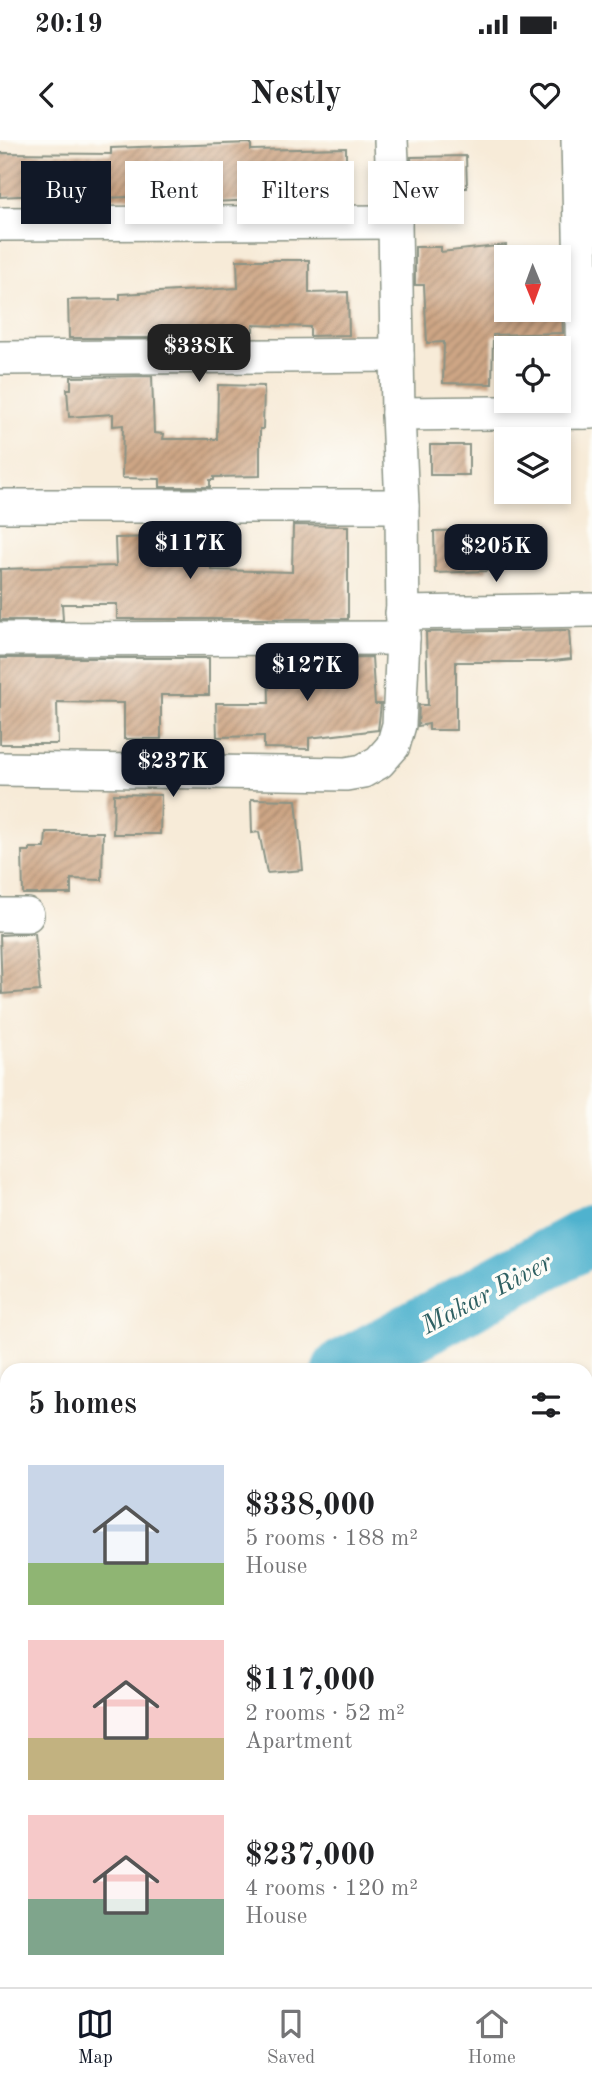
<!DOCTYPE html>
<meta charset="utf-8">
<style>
body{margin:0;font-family:"Old Standard TT",serif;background:#f6f6f6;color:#202124;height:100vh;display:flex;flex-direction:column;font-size:26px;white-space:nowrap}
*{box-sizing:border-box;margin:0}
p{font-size:23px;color:#757577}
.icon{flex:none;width:38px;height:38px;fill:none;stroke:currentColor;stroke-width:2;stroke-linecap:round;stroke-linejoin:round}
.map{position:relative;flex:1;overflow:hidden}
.details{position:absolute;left:0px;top:1223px;width:593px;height:625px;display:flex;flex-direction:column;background:#fff;border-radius:21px 21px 0 0;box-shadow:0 4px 10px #0003}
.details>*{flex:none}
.top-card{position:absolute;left:21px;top:21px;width:551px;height:63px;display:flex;gap:14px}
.needle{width:46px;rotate:179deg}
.controls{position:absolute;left:494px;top:105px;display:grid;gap:14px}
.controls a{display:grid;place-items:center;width:77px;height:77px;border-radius:0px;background:#fff;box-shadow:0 4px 10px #0003;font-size:35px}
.price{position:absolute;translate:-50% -60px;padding:0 16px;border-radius:14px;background:#111827;color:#fff;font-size:23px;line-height:46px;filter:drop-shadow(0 2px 4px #0008)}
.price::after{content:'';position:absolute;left:50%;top:42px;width:21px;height:16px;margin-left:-10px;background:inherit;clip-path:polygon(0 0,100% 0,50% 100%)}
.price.on{background:#222;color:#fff}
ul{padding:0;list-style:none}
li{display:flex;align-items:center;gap:21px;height:175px;padding:0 28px}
li span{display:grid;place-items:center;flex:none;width:196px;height:140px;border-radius:0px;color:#555}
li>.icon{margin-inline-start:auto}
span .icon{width:84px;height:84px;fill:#fffc;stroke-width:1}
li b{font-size:30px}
h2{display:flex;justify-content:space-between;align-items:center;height:84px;padding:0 28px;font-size:30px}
.pill{padding:0 24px;border-radius:0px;background:#fff;box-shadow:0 4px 10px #0003;font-size:24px;line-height:63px}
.pill.on{background:#111827;color:#fff}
.status{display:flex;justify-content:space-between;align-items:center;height:49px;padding:0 35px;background:#fff;direction:ltr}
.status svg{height:19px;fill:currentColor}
header{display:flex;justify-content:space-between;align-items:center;height:91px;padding:0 28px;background:#fff;font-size:32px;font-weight:600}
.tab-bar{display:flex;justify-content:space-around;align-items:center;height:98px;border-top:2px solid #e0e0e0;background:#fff;font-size:19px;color:#757577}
.tab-bar a{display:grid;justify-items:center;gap:4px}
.tab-bar .on{color:#111827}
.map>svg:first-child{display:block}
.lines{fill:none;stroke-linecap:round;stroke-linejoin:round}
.river{stroke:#50b2ce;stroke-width:60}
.building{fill:url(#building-hatch)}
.street-casing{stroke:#8b9486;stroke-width:36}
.street{stroke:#fff;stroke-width:33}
.labels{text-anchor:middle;stroke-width:7;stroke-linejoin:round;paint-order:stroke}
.water-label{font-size:26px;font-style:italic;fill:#2e6062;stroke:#fdfcf7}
</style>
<div class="status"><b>20:19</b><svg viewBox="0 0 49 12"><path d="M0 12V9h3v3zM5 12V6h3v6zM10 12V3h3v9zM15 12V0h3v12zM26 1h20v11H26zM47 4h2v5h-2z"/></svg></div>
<header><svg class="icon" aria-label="back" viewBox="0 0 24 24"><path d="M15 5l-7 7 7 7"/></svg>Nestly<svg class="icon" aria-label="heart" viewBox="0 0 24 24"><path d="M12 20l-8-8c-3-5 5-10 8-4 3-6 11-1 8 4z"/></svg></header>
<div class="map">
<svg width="592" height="1847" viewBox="0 0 592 1847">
<defs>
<pattern id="building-hatch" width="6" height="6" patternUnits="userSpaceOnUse" patternTransform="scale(1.75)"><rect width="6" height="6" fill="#cea685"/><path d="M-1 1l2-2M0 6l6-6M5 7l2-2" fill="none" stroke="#a7886e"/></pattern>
</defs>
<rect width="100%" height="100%" fill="#fdfcf7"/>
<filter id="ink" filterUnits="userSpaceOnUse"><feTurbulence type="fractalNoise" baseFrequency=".0143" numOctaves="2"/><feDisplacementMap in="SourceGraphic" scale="14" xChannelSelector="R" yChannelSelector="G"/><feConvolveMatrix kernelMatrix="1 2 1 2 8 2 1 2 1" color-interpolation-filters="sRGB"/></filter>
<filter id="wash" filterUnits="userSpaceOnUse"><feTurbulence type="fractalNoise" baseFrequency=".00686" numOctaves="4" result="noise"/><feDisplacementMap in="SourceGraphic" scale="28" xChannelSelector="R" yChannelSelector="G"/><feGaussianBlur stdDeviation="1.57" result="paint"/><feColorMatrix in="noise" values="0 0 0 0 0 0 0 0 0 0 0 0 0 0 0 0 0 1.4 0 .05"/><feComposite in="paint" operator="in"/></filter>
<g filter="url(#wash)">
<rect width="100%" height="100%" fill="#f7ebd8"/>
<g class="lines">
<g class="river">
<path d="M342,1230L592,1095"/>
<path d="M0,1415L7,1411"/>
</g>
</g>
<g id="blocks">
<g class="building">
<path d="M251,3V10L346,8V23H349L350,63H258V60L211,62V54L103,58V64H57V54L0,57V13L111,14V8Z"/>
<path d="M466,16L467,48H413L411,17Z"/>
<path d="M506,105V170H562L563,193L493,195L492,244L443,243L444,202L427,203L424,145H415V107H441V112Z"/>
<path d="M237,120H309V153L348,152L349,195L310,196V187L253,185V191L150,195V198H69L68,160L120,159V154L238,148Z"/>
<path d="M152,236L154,293L164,294L163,299H217L218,245L264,246L263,289H260V336L214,337V340H210V347H160V339L122,338L123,285L113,286V274L69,277L67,249H71V237Z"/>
<rect x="430" y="305" width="39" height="30"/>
<path d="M161,385H210L211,430L292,432L293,385L348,386V479H117V464H62L63,480H0V429L116,426L115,398L161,397Z"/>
<path d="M485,390L487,431L435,433L434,391Z"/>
<path d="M569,490L571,519L544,522H456V590H429V584L418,586L419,565H428L426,492Z"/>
<path d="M372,517L375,564H381L378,590L309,598V609L264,608V596L217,597L216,563H269L268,518Z"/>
<path d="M0,518H209V555H161V599H124V563L57,562L58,604H0Z"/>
<path d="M114,654L161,655L160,694H113Z"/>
<path d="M251,659L296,660L303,730L267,733L259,692L252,693Z"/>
<path d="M46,692H103L102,740L71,739V754H23L22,711H30V708H45Z"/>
<path d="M35,793L40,851L2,854L0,795Z"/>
</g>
</g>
</g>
<g filter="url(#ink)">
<use href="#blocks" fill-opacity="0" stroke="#8b9486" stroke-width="2"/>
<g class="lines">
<defs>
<g id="street">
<path d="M578,0L584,272"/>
<path d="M0,84L395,82"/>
<path d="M0,218L397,215"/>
<path d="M398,274L592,272"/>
<path d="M0,366H402"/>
<path d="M402,473L592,470"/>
<path d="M0,499L403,498"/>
<path d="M0,629L346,634L363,631L379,622L393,606L399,585L403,498L402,366L398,274L395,82L391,0"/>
<path d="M0,775H27"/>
</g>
</defs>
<use href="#street" class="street-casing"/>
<use href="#street" class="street"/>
</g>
</g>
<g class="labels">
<g class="water-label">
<text transform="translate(486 1153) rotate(-28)" y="9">Makar River</text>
</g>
</g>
</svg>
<div class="controls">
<a><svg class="needle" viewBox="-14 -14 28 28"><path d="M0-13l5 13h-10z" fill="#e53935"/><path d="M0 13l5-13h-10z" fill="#757577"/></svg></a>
<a><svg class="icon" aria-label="locate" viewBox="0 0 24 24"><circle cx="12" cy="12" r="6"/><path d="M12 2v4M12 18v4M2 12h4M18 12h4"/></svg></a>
<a><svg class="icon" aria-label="layers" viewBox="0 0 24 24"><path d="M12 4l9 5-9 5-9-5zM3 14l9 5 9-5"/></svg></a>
</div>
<b class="price on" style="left:199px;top:244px">$338K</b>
<b class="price" style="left:190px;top:441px">$117K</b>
<b class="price" style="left:496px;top:444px">$205K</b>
<b class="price" style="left:307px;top:563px">$127K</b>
<b class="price" style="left:173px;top:659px">$237K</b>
<div class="top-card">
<a class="pill on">Buy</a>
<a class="pill">Rent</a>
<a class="pill">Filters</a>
<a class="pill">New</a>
</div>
<section class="details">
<h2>5 homes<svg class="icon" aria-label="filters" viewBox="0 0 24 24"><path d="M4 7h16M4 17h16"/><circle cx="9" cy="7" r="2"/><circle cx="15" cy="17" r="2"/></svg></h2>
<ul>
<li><span style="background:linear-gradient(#c9d6e8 70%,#8fb573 0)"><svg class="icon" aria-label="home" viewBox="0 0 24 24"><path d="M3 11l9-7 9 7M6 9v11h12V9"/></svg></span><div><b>$338,000</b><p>5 rooms · 188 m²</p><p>House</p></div></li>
<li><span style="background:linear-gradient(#f6c9c9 70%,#c2b280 0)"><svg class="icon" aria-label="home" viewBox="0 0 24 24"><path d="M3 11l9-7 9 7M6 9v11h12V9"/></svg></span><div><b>$117,000</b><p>2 rooms · 52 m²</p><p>Apartment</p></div></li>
<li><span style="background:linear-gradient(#f6c9c9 60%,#7fa58c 0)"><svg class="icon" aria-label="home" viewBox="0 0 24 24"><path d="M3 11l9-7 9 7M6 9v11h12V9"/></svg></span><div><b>$237,000</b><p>4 rooms · 120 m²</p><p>House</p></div></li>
</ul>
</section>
</div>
<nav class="tab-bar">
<a class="on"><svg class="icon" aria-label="map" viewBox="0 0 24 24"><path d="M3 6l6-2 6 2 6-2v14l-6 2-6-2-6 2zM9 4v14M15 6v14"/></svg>Map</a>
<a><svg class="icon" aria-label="saved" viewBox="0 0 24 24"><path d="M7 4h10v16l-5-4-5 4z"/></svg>Saved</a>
<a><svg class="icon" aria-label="home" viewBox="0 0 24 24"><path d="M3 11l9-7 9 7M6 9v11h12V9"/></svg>Home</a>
</nav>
